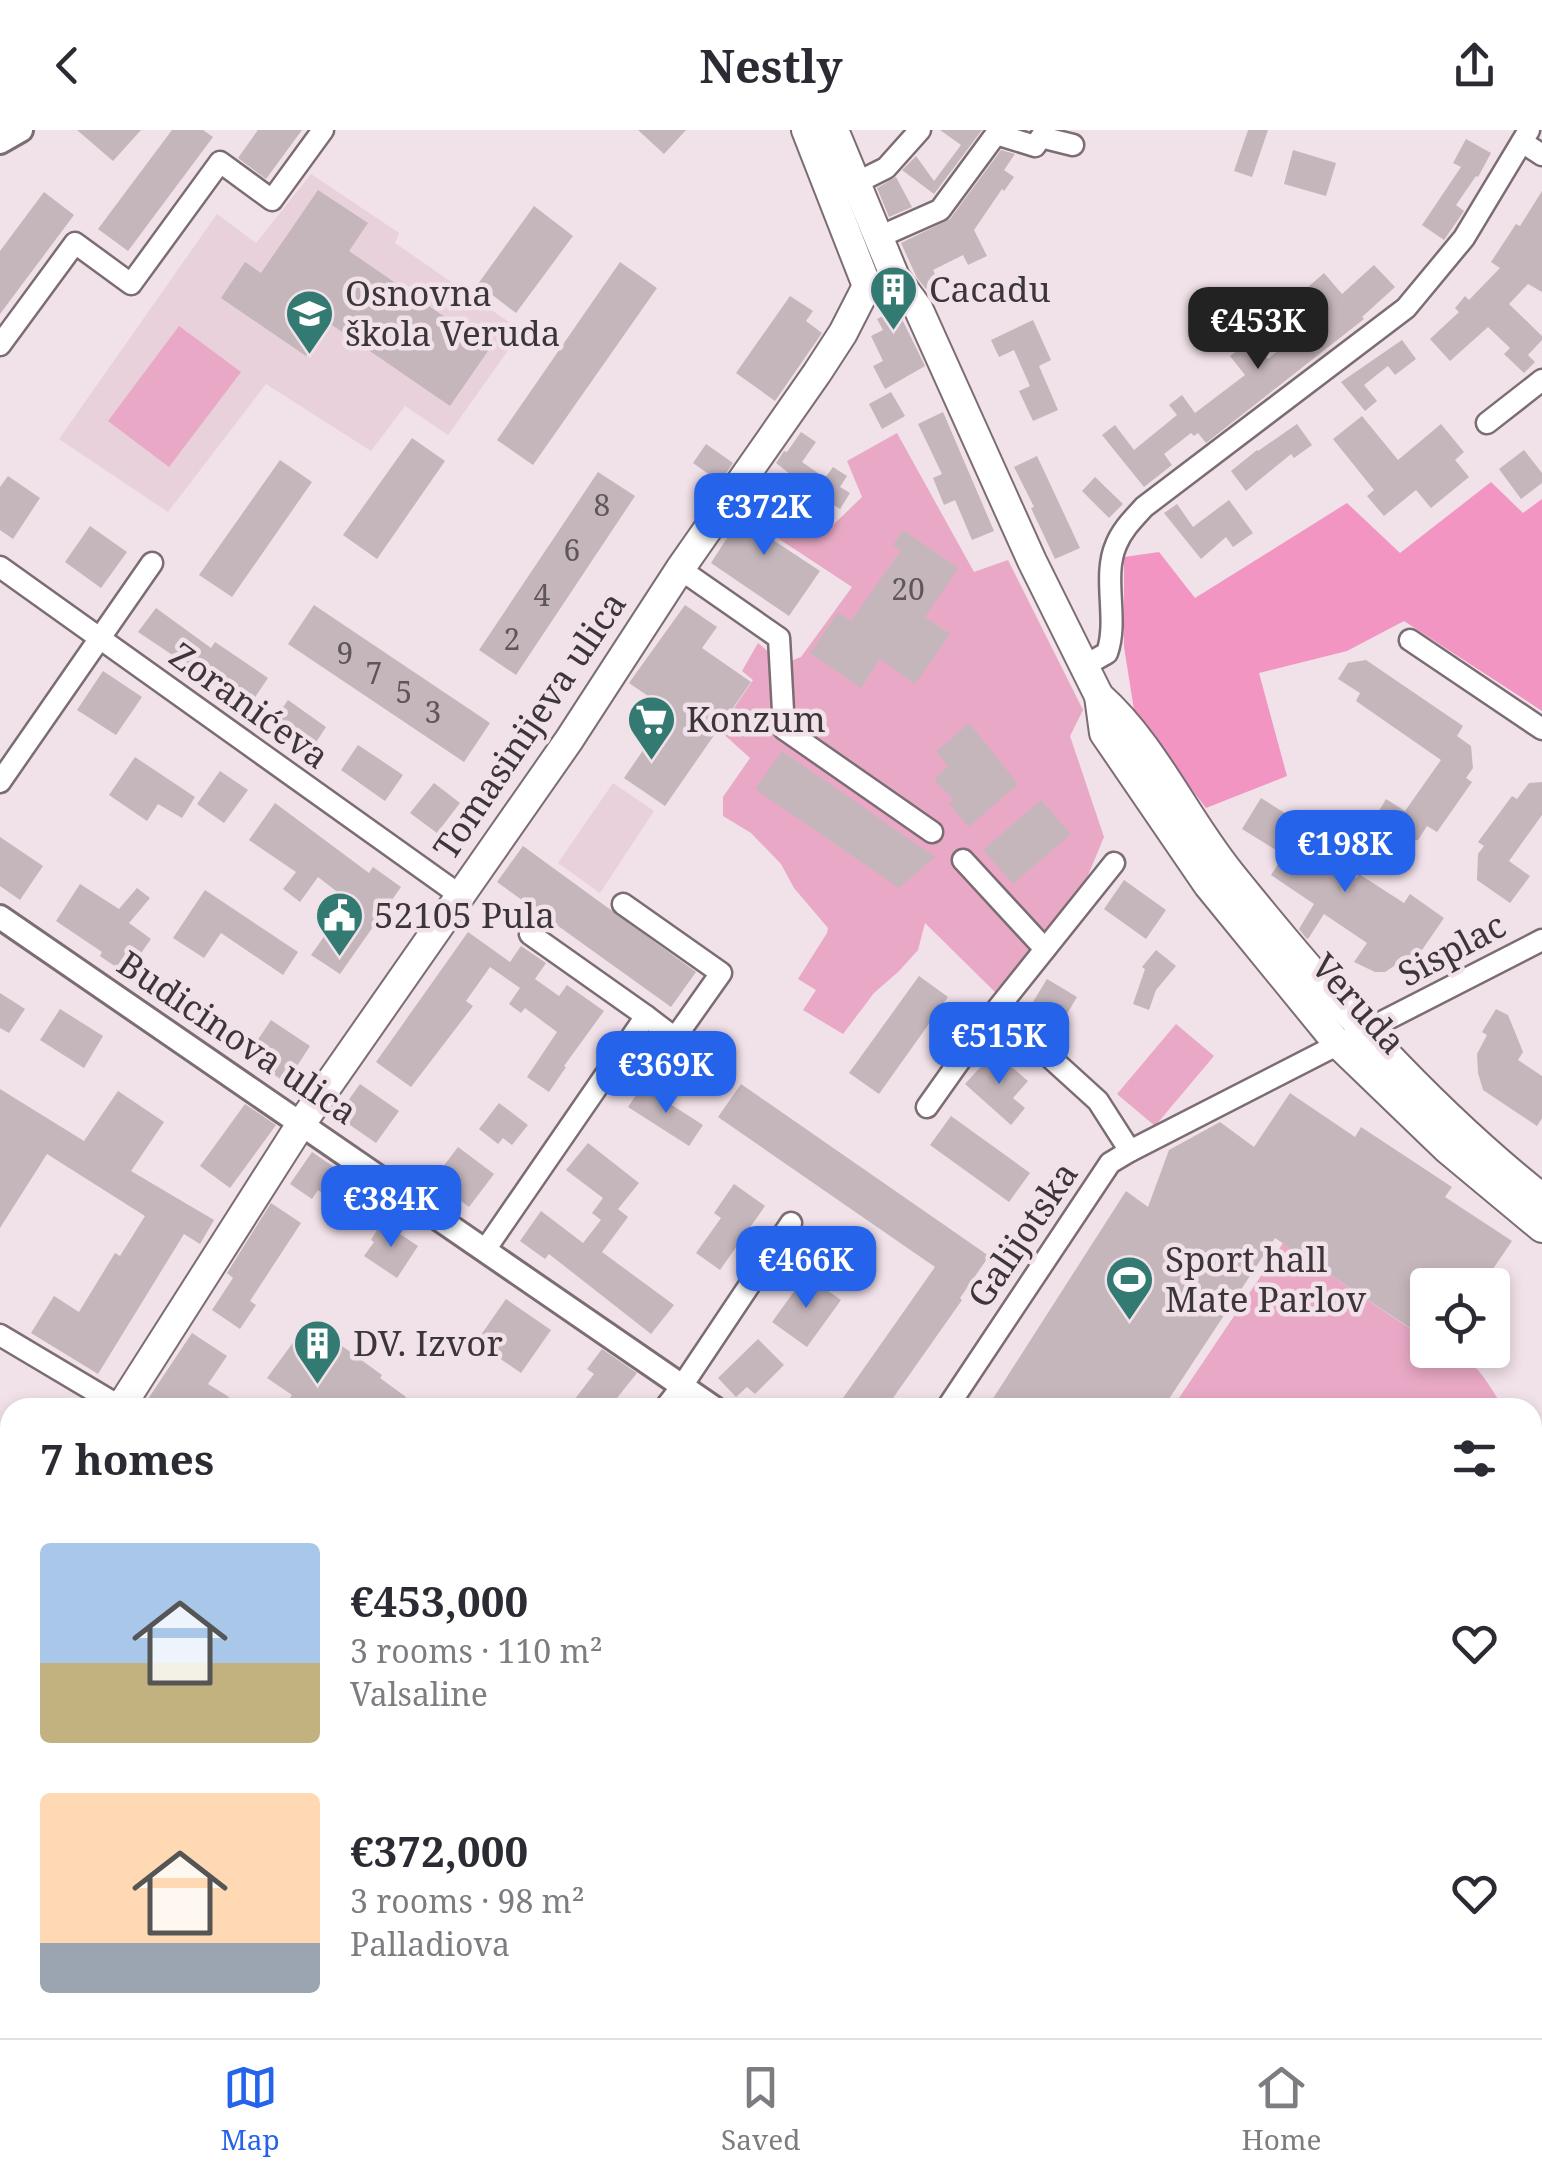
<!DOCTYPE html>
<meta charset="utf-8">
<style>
body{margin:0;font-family:"Noto Serif",serif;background:#f2f2f3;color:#2b2b33;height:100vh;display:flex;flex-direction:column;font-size:38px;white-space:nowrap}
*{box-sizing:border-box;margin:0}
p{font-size:32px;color:#7c7c81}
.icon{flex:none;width:55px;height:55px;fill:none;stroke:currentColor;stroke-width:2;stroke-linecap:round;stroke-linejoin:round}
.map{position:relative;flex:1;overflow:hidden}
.sheet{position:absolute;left:0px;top:1268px;width:1542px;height:642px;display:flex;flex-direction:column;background:#fff;border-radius:30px 30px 0 0;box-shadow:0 5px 15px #0003}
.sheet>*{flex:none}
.fabs{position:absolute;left:1410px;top:1138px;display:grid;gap:20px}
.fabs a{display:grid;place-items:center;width:100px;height:100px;border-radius:10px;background:#fff;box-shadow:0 5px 15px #0003;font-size:50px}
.price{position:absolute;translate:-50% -85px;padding:0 22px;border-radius:20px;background:#2563eb;color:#fff;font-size:32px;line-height:65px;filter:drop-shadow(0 2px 5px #0008)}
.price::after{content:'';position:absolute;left:50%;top:60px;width:30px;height:22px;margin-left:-15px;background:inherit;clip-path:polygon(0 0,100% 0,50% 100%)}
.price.active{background:#222;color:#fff}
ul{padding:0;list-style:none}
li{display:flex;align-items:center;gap:30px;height:250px;padding:0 40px}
li span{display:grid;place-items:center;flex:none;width:280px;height:200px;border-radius:10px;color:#555}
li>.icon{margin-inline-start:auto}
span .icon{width:120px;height:120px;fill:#fffc;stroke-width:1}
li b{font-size:42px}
h2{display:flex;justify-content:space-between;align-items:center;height:120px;padding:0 40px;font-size:42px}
header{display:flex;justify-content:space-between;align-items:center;height:130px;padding:0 40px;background:#fff;font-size:45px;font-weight:700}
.tabs{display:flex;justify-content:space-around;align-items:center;height:140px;border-top:2px solid #e1e1e2;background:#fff;font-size:28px;color:#7c7c81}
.tabs a{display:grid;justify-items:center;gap:5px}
.tabs .active{color:#2563eb}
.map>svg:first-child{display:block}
.built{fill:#e8d1da}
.green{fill:#e9a9c6}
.forest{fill:#f395c2}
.building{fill:#c5b6bc}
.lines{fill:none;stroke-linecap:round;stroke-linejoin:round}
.minor-casing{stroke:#7b6d73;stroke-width:25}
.tertiary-casing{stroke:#7b6d73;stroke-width:28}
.secondary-casing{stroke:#7b6d73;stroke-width:32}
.minor{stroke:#fff;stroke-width:20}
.tertiary{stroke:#fff;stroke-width:22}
.secondary{stroke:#fff;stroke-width:28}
.labels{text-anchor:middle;stroke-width:9;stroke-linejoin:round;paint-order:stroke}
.number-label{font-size:30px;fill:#5e565a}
.poi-label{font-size:35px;fill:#3c3639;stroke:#f1e1e8;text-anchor:start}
.street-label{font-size:35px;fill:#3c3639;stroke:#f1e1e8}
</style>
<header><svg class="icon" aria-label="back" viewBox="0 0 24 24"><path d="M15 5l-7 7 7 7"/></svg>Nestly<svg class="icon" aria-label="share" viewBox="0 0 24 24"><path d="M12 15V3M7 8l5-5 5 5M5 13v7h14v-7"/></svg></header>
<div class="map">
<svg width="1542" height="1908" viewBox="0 0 1542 1908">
<rect width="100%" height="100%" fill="#f1e1e8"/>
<g class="built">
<path d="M311,44L399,103L395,113L522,201L448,305L405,276L371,321L266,254L168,382L59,309L217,84L256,113Z"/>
<path d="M613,653L654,681L600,763L558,733Z"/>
<path d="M366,1900H1050L1048,1908H364Z"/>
</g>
<g class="green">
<path d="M179,196L241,242L169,337L108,291Z"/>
<path d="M897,303L974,442L1008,430L1083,580L1070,606L1104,707L1076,774L997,864L925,793L918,820L899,841L874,863L843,904L803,880L816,860L798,849L827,803L828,798L794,758L781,734L751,703L723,686V667L750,628L719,600L753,550L742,541L758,513L783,534L801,527L852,457L767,401L789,373L831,397L862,367L847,331Z"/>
<path d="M1176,894L1214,926L1155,996L1117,964Z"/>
<path d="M1283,1113L1427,1210L1428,1220C1472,1220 1482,1244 1503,1277H1173Z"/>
<path d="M1532,1317L1542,1323V1543L1533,1556Z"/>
</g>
<path class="forest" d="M1491,352L1523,383L1542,369V581L1404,491L1347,521L1259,543L1287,646L1206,678L1135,586L1124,517V427L1159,422L1195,468L1347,373L1400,423Z"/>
<g class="building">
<path d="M77,0H141L113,31Z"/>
<path d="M172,0H203L213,7L128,121L98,99Z"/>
<path d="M258,0H302L266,49L238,28Z"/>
<path d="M638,0H686L664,24Z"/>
<path d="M940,0H982L934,64L902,40L916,26L934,51L961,15Z"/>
<path d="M1248,0H1268L1252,47L1234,41Z"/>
<path d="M1466,9L1491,23L1478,47L1476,46L1456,75L1464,81L1444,110L1422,95L1461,37L1453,33Z"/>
<path d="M1001,20L1015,24L1004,40L1014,47L1004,61L1002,59L974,100L987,126L968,135L963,125L933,140L939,153L926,159L917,148L901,113L950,89Z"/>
<path d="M1293,20L1336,33L1326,66L1284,54Z"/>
<path d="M896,47L912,77L889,87L877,58Z"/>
<path d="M318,60L368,93L349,121L490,218L450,276L329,193L306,226L221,168L245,132L261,143Z"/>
<path d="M1542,61V162L1528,154L1509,174L1542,206V210L1528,225L1535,232L1524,243L1504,224L1510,218L1488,197L1450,231L1430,209L1459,182L1455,178L1465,166L1469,170L1500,138L1491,132L1516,94L1520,96Z"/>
<path d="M44,62L74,85L0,184V121Z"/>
<path d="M534,76L573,106L516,183L478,154Z"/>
<path d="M620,132L657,158L533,335L497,310Z"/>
<path d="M1374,135L1395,157L1362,187L1364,189L1206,313L1198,303L1194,306L1191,303L1164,324L1172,335L1144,357L1102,305L1115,295L1134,320L1177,285L1169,275L1182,265L1195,283L1245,245L1230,226L1253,209L1268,229L1315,190L1296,168L1324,143L1342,164Z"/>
<path d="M790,166L813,181L806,191L822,203L775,271L736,243Z"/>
<path d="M897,179L925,236L885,259L873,236L883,231L871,206L883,200L877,189Z"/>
<path d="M1033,190L1051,230L1039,236L1058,280L1033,291L1019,261L1030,256L1014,220L999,227L991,210Z"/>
<path d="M1402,210L1416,229L1395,245L1388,236L1364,255L1377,271L1365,281L1341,252Z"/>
<path d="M891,262L905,286L882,299L869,274Z"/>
<path d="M943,282L994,401L972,410L955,370L944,375L933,348L942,344L918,294Z"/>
<path d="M1362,286L1398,330L1441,294L1464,322L1455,330L1469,347L1431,378L1416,360L1384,386L1367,366L1374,360L1333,309Z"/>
<path d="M1297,294L1312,315L1294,328L1291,324L1246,361L1231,341L1257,320L1258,321Z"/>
<path d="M801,302L816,312L802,332L825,348L833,337L847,346L840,357L850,363L840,379L826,370L824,371L776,333L784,321L787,322Z"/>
<path d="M412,308L445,331L377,429L343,405Z"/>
<path d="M706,314L733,333L720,352L693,333Z"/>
<path d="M1524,320L1542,343V353L1521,369L1499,339Z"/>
<path d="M1037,326L1080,418L1055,429L1031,378L1034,377L1014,337Z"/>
<path d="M280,330L312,352L232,467L199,445Z"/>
<path d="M598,342L635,366L516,545L479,520Z"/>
<path d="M8,346L40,368L13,409L0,400V357Z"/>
<path d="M1095,347L1123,374L1109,388L1082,361Z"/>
<path d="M762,353L781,365L758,400L820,441L789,486L711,433Z"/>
<path d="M1229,370L1253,403L1233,417L1226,407L1201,429L1164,383L1177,374L1193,397Z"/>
<path d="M90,396L127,422L101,458L65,432Z"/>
<path d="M903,400L958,438L925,487L950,504L915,554L880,529L861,558L810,523L838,482L851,491L901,420L893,415Z"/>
<path d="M314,475L490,593L464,632L288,514Z"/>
<path d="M685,475L717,497L702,518L751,552L665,676L624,648L670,581L629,553Z"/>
<path d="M156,478L211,518L215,512L268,548L249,576L138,502Z"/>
<path d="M1366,530L1463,596L1457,606L1471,616L1473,638L1466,648L1472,652L1437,702L1427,696L1418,710L1393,715L1368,700L1386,669L1405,681L1441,630L1356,571L1360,563L1338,549L1348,533Z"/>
<path d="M103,541L142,567L116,605L77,580Z"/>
<path d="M288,570L326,597L311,620L272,593Z"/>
<path d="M969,593L1018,654L969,697L949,674L953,670L934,649L948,636L936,622Z"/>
<path d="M358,615L403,645L385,671L341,640Z"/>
<path d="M782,621L863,677L935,727L899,758L755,659Z"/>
<path d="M135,627L195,667L182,688L158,674L147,691L109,665Z"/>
<path d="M220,641L248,660L224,693L197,674Z"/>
<path d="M1542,652V685L1509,731L1530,746L1510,773L1477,750L1478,724L1484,716L1478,712L1512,666L1517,669L1529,653Z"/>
<path d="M434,653L460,673L437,703L410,683Z"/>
<path d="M1261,668L1310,699L1301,713L1356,748L1359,744L1404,773L1410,764L1444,788L1413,833L1403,830L1385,842H1375L1354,832L1367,813L1324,784L1308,809L1306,808L1299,799L1314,774L1271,745L1284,725L1242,699Z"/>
<path d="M1041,670L1071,704L1013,754L983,720Z"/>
<path d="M275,673L369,743L373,737L401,757L340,844L311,825L349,771L318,747L300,772L283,759L296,742L249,710Z"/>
<path d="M0,707L43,736L20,770L0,756Z"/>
<path d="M523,716L696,842L671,877L497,752Z"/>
<path d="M1124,750L1166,780L1146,809L1104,779Z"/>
<path d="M80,754L119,779L137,758L150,768L129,793L151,809L126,844L100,826L102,822L56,791Z"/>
<path d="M205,760L298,822L283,845L221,803L204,828L173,808Z"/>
<path d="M468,802L510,832L521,816L546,833L535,849L559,866L567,855L604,881L564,936L566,937L549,962L527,947L557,902L525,878L521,883L509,874L520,858L490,837L466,871L473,876L411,957L376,932Z"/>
<path d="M1156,820L1176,836L1156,860L1149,880L1133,874L1145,839L1142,837Z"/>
<path d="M919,846L948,867L879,964L849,943Z"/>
<path d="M1047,849L1077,867L1058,899L1028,880Z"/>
<path d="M0,863L25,879L9,903L0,898Z"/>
<path d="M60,879L103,906L84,938L40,910Z"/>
<path d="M1496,879L1508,885L1523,922L1518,930L1542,946V988L1537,996L1483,960L1478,943L1477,924L1487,905L1482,902Z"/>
<path d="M271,890L310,916L286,953L247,926Z"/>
<path d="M994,922L1028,951L1013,968L1025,978L1011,995L965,954Z"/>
<path d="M360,954L399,981L376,1013L337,986Z"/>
<path d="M741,954L989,1126L960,1168L962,1170L886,1278H836L935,1137L718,987Z"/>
<path d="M642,956L703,995L689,1016L628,977Z"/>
<path d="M0,959L84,1011L118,961L164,992L131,1041L214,1090L200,1114L184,1104L98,1244L31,1203L54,1166L79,1182L115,1123L120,1126L145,1086L47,1024L0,1098Z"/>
<path d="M1290,963L1355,1007L1361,997L1452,1057L1445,1067L1512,1111L1482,1155H1428V1210L1275,1108L1163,1278H987L1126,1061L1148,1077L1169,1020L1220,992L1254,1017Z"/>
<path d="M499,973L528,995L512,1015L503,1008L498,1014L479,999Z"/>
<path d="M245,974L276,995L230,1058L200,1036Z"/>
<path d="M951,986L1030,1043L1009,1072L930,1015Z"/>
<path d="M588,1013L639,1053L618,1079L628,1087L602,1122L674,1175L651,1204L549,1124L545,1129L520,1111L541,1081L583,1113L601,1090L592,1083L603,1068L566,1040Z"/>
<path d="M458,1017L494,1044L469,1077L433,1050Z"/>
<path d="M312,1022L347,1046L331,1069L318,1060L312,1069L290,1054Z"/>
<path d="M734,1054L765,1076L720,1140L696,1123L721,1088L714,1083Z"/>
<path d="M271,1073L301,1093L250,1171L256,1175L240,1199L212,1180L233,1148L227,1143Z"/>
<path d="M382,1092L418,1116L397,1148L364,1126L374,1112L371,1110Z"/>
<path d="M806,1145L841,1170L807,1217L772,1192Z"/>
<path d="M506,1169L551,1200L521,1243L476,1212Z"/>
<path d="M303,1199L330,1218L335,1211L382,1245L380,1248L406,1267L398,1278H284L292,1265L267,1248Z"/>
<path d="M192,1203L227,1226L208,1254L229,1267L223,1278H142Z"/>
<path d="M758,1209L784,1235L755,1264L747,1257L736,1267L718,1248Z"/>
<path d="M602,1219L637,1243L609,1278H568L594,1244L587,1239Z"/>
</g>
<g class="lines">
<defs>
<g id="minor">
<path d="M1522,12L1542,25"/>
<path d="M856,53L886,38L920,0"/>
<path d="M879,107L940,80L996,4L1035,16L1041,7L1073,15"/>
<path d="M0,215L75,113L131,154L220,32L272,70L323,0"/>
<path d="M1487,293L1542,250"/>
<path d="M0,437L461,766"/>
<path d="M680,439L779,508L784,599L932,702"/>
<path d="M1410,510L1542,599"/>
<path d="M1084,536L1107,523C1119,490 1102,447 1116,415C1122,400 1133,389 1144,377L1406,178L1464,108L1529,0"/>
<path d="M0,652L152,433"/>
<path d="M963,730L1045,819"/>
<path d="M623,774L721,843L675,908L646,886"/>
<path d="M990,888L1043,921L1098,971L1130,1021"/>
<path d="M927,977L990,888L1114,733"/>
<path d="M485,1120L646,886L530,804"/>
<path d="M0,1205L121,1277"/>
<path d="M665,1278L682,1256L791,1093"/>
<path d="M947,1278L1110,1033L1130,1021L1542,810"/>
<path d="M0,1377L10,1370"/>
<path d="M0,1441L10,1426"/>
<path d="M0,1589L10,1584"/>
<path d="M280,1908L284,1900"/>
<path d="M1075,1908L1076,1900"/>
</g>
<g id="tertiary">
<path d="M0,12L21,0"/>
<path d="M0,787L714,1278"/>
<path d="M1532,1573L1542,1560"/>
<path d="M1532,1818L1542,1811"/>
<path d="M0,1836L10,1851"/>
<path d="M44,1900L50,1908"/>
<path d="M1431,1908L1439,1900"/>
</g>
<g id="secondary">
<path d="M806,0L867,156"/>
<path d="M834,0L895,147L918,178L1032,431L1099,566L1104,603L1208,755L1338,914L1447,1019L1542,1098"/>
<path d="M1099,566C1154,615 1184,686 1230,743C1323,859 1426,976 1542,1068"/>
<path d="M120,1278L301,994L569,610L680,439L817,243L843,203L867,156"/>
<path d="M226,1908L229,1900"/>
</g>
</defs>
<use href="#minor" class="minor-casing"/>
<use href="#tertiary" class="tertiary-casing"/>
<use href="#secondary" class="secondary-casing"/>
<use href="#minor" class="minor"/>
<use href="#tertiary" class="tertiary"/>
<use href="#secondary" class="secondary"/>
</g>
<defs>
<symbol id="building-pin" viewBox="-11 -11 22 30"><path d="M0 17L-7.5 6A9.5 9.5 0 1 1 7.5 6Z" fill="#337a73" stroke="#f1e1e8"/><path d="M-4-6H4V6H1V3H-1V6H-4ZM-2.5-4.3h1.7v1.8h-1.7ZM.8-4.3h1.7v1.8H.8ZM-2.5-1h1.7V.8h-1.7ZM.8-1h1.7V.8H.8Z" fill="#fff"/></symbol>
<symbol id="school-pin" viewBox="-11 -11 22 30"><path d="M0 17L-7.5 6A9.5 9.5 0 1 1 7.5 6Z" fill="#337a73" stroke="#f1e1e8"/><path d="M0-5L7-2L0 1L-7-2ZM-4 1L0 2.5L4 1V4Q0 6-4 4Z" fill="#fff"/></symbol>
<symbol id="supermarket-pin" viewBox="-11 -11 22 30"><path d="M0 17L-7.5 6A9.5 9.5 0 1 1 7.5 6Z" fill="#337a73" stroke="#f1e1e8"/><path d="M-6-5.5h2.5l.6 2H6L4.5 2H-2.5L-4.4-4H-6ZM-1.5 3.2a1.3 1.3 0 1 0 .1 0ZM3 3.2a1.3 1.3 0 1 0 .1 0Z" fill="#fff"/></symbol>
<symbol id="civic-pin" viewBox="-11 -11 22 30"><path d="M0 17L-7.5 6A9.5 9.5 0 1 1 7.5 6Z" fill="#337a73" stroke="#f1e1e8"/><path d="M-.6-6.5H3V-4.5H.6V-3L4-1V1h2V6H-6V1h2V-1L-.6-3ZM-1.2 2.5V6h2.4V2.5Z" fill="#fff"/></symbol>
<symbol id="stadium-pin" viewBox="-11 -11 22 30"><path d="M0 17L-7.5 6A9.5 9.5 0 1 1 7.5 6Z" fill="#337a73" stroke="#f1e1e8"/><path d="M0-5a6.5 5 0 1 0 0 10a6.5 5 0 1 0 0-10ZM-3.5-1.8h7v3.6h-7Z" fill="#fff"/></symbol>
</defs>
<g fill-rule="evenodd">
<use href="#building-pin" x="866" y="132" width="55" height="75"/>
<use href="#school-pin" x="282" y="156" width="55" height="75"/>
<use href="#supermarket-pin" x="624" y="562" width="55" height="75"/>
<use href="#civic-pin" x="312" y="758" width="55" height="75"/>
<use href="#stadium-pin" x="1102" y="1122" width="55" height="75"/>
<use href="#building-pin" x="290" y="1186" width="55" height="75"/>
</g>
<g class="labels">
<g class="number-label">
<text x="602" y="386">8</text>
<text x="572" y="431">6</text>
<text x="908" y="470">20</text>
<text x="542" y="476">4</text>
<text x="512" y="520">2</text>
<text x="345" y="534">9</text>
<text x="374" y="554">7</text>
<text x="404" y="573">5</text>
<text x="433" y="593">3</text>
</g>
<g class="poi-label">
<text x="929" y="172">Cacadu</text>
<text x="345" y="176">Osnovna<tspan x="345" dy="40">škola Veruda</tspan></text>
<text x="686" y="602">Konzum</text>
<text x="374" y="798">52105 Pula</text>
<text x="1165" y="1142">Sport hall<tspan x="1165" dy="40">Mate Parlov</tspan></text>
<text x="353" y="1226">DV. Izvor</text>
</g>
<g class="street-label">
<text transform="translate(249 576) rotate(36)" y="12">Zoranićeva</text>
<text transform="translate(530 596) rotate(-56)" y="12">Tomasinijeva ulica</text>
<text transform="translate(1452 820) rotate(-28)" y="12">Sisplac</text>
<text transform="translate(1358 874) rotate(48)" y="12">Veruda</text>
<text transform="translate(237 908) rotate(34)" y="12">Budicinova ulica</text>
<text transform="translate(1023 1105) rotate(-56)" y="12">Galijotska</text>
</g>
</g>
</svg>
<div class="fabs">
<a><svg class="icon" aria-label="locate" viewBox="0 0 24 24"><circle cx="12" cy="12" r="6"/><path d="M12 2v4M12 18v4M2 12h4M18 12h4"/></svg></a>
</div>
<b class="price active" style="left:1258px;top:242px">€453K</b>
<b class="price" style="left:764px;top:428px">€372K</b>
<b class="price" style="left:1345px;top:765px">€198K</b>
<b class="price" style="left:999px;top:957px">€515K</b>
<b class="price" style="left:666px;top:986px">€369K</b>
<b class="price" style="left:391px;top:1120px">€384K</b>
<b class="price" style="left:806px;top:1181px">€466K</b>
<section class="sheet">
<h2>7 homes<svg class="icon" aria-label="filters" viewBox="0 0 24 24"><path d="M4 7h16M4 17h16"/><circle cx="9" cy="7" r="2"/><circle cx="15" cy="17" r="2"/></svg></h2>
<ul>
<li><span style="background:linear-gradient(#a9c7e8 60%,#c2b280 0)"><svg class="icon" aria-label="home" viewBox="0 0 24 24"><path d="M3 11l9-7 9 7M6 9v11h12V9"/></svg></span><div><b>€453,000</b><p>3 rooms · 110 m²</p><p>Valsaline</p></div><svg class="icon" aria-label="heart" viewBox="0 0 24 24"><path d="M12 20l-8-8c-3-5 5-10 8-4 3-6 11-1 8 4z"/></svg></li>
<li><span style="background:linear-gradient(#ffd9b3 75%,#9aa5b1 0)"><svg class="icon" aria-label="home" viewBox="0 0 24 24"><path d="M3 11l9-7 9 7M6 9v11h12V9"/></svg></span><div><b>€372,000</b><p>3 rooms · 98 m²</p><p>Palladiova</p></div><svg class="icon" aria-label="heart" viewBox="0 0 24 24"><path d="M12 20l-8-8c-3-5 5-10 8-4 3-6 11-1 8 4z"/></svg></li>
</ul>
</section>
</div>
<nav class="tabs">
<a class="active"><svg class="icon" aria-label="map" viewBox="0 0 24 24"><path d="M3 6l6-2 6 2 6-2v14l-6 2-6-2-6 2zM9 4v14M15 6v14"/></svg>Map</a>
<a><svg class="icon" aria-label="saved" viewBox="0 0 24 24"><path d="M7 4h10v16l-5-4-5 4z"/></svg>Saved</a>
<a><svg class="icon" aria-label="home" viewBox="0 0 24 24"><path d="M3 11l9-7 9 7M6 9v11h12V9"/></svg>Home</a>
</nav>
